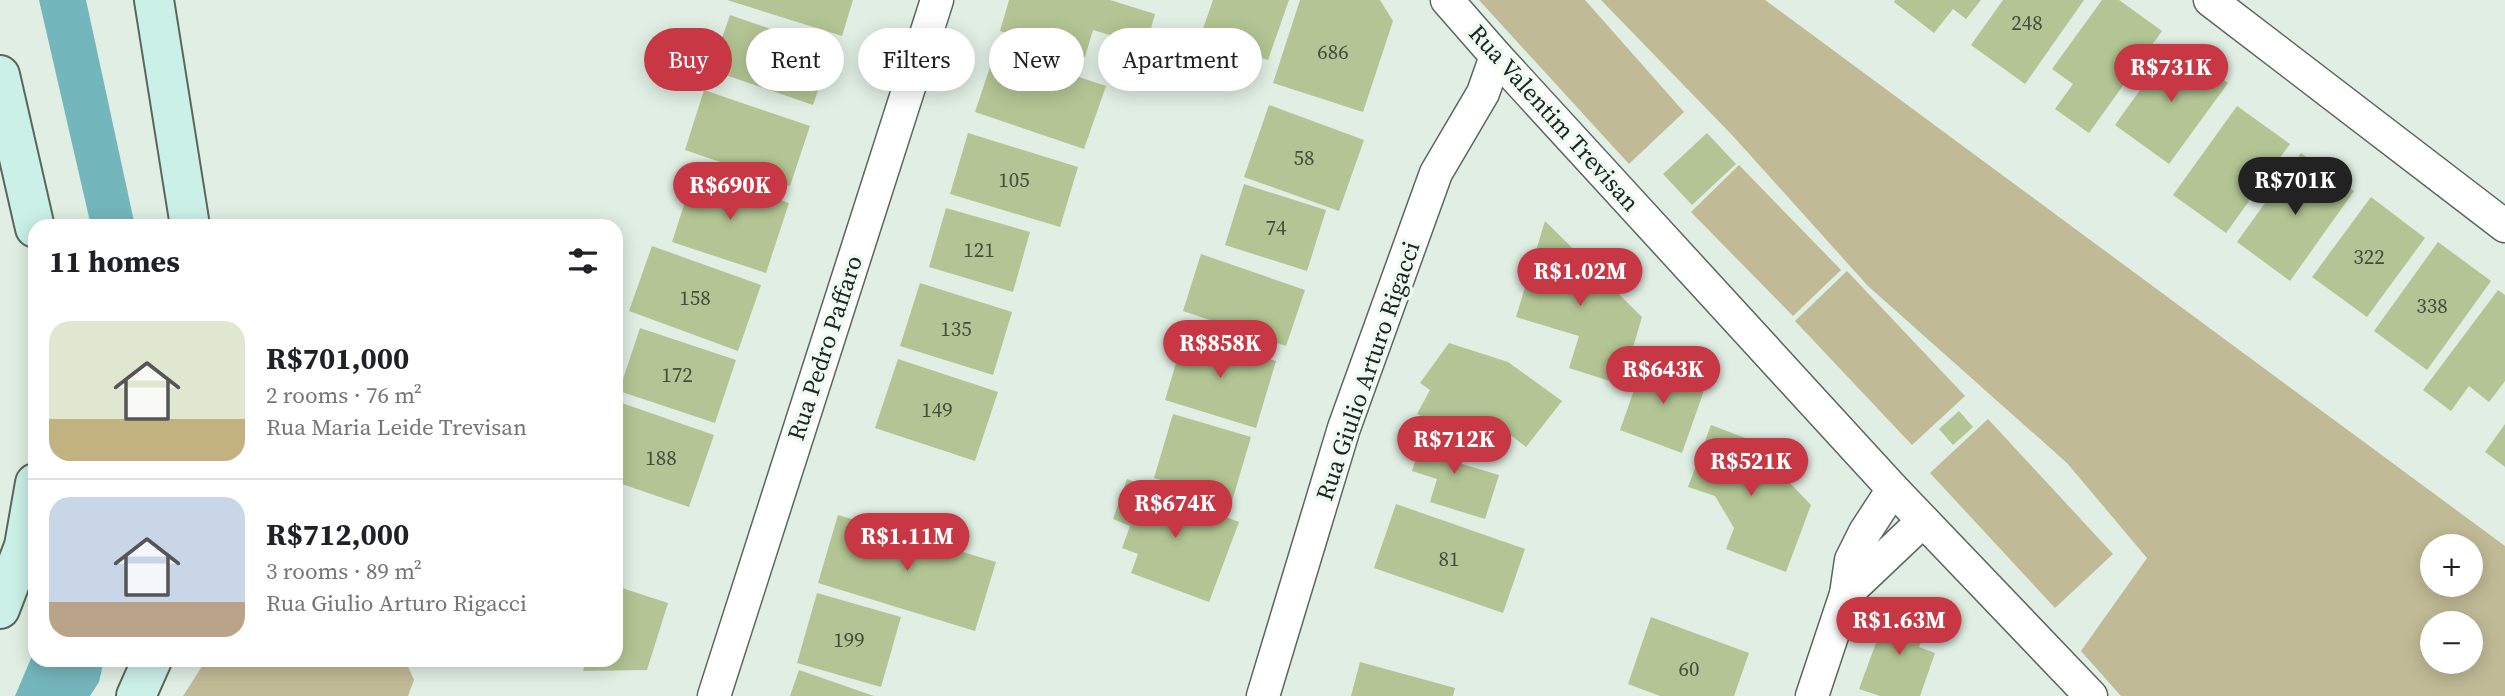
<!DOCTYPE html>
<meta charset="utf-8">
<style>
body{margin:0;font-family:"Source Serif 4",serif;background:#f6f6f6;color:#202124;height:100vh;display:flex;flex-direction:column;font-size:26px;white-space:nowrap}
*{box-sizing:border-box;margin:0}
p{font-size:23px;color:#757577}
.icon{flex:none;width:38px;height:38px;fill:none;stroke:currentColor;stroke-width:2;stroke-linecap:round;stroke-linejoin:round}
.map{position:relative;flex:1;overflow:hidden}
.panel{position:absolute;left:28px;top:219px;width:595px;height:448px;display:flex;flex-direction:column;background:#fff;border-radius:21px;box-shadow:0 4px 18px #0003}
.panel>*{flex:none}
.hud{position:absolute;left:644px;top:28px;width:665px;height:63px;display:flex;gap:14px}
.controls{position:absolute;left:2420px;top:534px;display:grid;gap:14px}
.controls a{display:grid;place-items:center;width:63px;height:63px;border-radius:50%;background:#fff;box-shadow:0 4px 18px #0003;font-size:35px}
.price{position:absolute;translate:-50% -60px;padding:0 16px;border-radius:24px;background:#c73744;color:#fff;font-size:23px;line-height:46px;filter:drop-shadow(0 2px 4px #0008)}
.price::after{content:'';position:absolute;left:50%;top:42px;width:21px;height:16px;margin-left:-10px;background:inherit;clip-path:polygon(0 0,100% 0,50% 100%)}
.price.active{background:#222;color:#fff}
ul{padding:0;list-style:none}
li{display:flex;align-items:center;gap:21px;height:175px;padding:0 21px}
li+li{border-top:2px solid #e0e0e0}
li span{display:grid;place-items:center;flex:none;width:196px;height:140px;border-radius:21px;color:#555}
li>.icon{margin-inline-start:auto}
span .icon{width:84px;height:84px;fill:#fffc;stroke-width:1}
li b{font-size:30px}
h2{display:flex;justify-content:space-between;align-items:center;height:84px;padding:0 21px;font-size:30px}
.tag{padding:0 24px;border-radius:32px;background:#fff;box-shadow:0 4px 18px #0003;font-size:24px;line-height:63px}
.tag.active{background:#c73744;color:#fff}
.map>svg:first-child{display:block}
.green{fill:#c0ba96;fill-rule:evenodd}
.water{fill:#73b6bc}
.building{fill:#b3c594}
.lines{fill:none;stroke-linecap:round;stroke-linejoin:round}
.street-casing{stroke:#5b675d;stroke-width:35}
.secondary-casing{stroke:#5b675d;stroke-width:42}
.street{stroke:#fff;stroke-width:32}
.secondary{stroke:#caf0e8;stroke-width:38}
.labels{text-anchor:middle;stroke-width:7;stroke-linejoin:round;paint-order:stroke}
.number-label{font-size:21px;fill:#454d3e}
.street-label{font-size:24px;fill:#202521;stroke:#eefbf0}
</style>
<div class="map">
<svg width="2505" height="696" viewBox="0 0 2505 696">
<rect width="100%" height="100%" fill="#e0eee3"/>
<g class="green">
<path d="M1479,0H1585L1684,112L1629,164Z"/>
<path d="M1601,0H1765L2505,546V696H2121L2081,651L2147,558L2067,463L1868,286L1732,135ZM2432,546H2471V584H2432ZM2432,623H2471V662H2432Z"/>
<path d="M1739,165L1841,270L1793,316L1691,212Z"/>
<path d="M1847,271L1965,396L1912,445L1795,321Z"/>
<path d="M1988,419L2113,554L2055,608L1930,473Z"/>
<path d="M203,660H405L414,680L408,696H183L201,668Z"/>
</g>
<g class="water">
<path d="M39,0H86L135,226H91Z"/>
<path d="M35,649V660H104L99,682L90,696H15Z"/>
</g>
<g class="building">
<path d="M727,0H853L842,36Z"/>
<path d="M1009,0H1110L1155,14L1146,46L1093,30L1085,57L1000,31Z"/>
<path d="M1213,0H1289L1268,60L1200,37Z"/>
<path d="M1300,0H1380L1393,21L1363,112L1273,83Z"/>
<path d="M1895,0H1981L1966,19L1953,9L1934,33L1894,2Z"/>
<path d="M2003,0H2084L2025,84L1971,45Z"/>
<path d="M2102,0H2119L2162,31L2089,133L2055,109L2073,84L2052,69Z"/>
<path d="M730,15L832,50L813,105L711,70Z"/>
<path d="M2173,44L2228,83L2169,164L2115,125Z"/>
<path d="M996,49L1106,86L1084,149L975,112Z"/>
<path d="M704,90L810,126L790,186L685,150Z"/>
<path d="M1269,105L1364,140L1339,211L1244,177Z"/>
<path d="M2237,106L2290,144L2226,233L2173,195Z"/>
<path d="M968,133L1078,167L1060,227L950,194Z"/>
<path d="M1707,133L1736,164L1692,205L1663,174Z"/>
<path d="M2301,153L2354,191L2290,281L2237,242Z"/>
<path d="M695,171L789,203L766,273L672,242Z"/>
<path d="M1244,184L1326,210L1307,271L1225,245Z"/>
<path d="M2371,197L2425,238L2367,317L2312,277Z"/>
<path d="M946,208L1030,232L1013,292L929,267Z"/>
<path d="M1545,221L1642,317L1622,385L1569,368L1579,336L1516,317Z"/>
<path d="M2438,242L2491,281L2427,370L2374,331Z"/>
<path d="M652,246L761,285L738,351L629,311Z"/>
<path d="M1201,254L1305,290L1286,346L1183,311Z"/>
<path d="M920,283L1012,312L993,375L900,346Z"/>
<path d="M2498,290L2505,295V381L2489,402L2469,386L2451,411L2423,390Z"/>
<path d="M640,328L736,360L715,423L619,391Z"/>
<path d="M1185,333L1276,361L1256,428L1165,400Z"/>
<path d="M1449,343L1508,362L1562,401L1526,447L1486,416L1479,431L1450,430L1417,414L1430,390L1420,383Z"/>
<path d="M898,359L998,392L975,461L875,428Z"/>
<path d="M1645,359L1707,382L1682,453L1620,430Z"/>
<path d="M616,401L714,435L689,507L616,482Z"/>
<path d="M1959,411L1973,427L1953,445L1939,429Z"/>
<path d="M1173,414L1251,437L1232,501L1154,478Z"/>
<path d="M2505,424V467L2485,452Z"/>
<path d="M1711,425L1748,439L1811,505L1786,572L1726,549L1734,528L1715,496L1688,487Z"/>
<path d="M1425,430L1465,443L1459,463L1499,475L1485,519L1430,502L1437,479L1412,471Z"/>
<path d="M1127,479L1239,522L1209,602L1131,573L1138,554L1122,548L1130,526L1113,519Z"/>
<path d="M1396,504L1525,549L1503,613L1374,568Z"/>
<path d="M838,515L996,562L975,631L818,583Z"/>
<path d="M616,586L668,603L647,670L583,671L586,660H616Z"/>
<path d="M817,593L901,617L881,687L797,663Z"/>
<path d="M1890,605L1929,620L1919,647L1935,653L1920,696H1880L1859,689Z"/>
<path d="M1651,617L1749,653L1734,696H1660L1628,684Z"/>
<path d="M1360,662L1455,688L1453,696H1351Z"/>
<path d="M799,670L874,696H790Z"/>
</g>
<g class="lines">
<defs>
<g id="street">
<path d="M1447,0L1496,56L1893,489L2091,696"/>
<path d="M2210,0L2505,226"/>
<path d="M1846,594L1923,521"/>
<path d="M714,696L937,0"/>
<path d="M1263,696L1344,428L1436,173L1483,93L1496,56"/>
<path d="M1812,696L1846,594L1851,560L1865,532L1893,489"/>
</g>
<g id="secondary">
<path d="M154,0L190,226"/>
<path d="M0,75L35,228"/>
<path d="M0,609L24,546L35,483"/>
<path d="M136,696L152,660"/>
</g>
</defs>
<use href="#street" class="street-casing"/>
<use href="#secondary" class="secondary-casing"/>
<use href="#street" class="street"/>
<use href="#secondary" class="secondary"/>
</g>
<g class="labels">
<g class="number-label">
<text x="2027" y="30">248</text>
<text x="1333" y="59">686</text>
<text x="1304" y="165">58</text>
<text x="1014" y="187">105</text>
<text x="1276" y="235">74</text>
<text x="979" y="257">121</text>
<text x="2369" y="264">322</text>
<text x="695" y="305">158</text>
<text x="2432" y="313">338</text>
<text x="956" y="336">135</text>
<text x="677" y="382">172</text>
<text x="937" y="417">149</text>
<text x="661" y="465">188</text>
<text x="1449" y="566">81</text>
<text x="849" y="647">199</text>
<text x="1689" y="676">60</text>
</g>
<g class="street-label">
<text transform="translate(1554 118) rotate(48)" y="8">Rua Valentim Trevisan</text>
<text transform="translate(825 348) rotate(-72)" y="8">Rua Pedro Paffaro</text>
<text transform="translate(1368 371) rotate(-71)" y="8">Rua Giulio Arturo Rigacci</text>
</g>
</g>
</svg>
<div class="controls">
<a>+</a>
<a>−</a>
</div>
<b class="price" style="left:2171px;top:104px">R$731K</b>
<b class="price active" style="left:2295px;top:217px">R$701K</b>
<b class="price" style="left:730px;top:222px">R$690K</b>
<b class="price" style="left:1580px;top:308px">R$1.02M</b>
<b class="price" style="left:1220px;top:380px">R$858K</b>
<b class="price" style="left:1663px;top:406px">R$643K</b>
<b class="price" style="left:1454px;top:476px">R$712K</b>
<b class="price" style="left:1751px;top:498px">R$521K</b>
<b class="price" style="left:1175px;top:540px">R$674K</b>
<b class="price" style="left:907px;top:573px">R$1.11M</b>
<b class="price" style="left:1899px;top:657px">R$1.63M</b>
<div class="hud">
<a class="tag active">Buy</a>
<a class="tag">Rent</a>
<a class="tag">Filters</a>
<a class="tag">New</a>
<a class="tag">Apartment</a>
</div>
<section class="panel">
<h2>11 homes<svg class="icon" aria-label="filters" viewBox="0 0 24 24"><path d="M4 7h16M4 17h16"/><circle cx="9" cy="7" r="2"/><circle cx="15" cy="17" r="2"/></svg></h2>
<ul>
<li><span style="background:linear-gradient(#dfe7d0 70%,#c2b280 0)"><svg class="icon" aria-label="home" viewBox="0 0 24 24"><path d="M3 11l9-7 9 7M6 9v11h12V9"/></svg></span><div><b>R$701,000</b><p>2 rooms · 76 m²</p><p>Rua Maria Leide Trevisan</p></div></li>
<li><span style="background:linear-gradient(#c9d6e8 75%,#b9a48a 0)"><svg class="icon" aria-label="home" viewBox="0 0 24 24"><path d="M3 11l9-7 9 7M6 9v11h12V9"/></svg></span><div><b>R$712,000</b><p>3 rooms · 89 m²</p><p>Rua Giulio Arturo Rigacci</p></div></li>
</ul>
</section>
</div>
